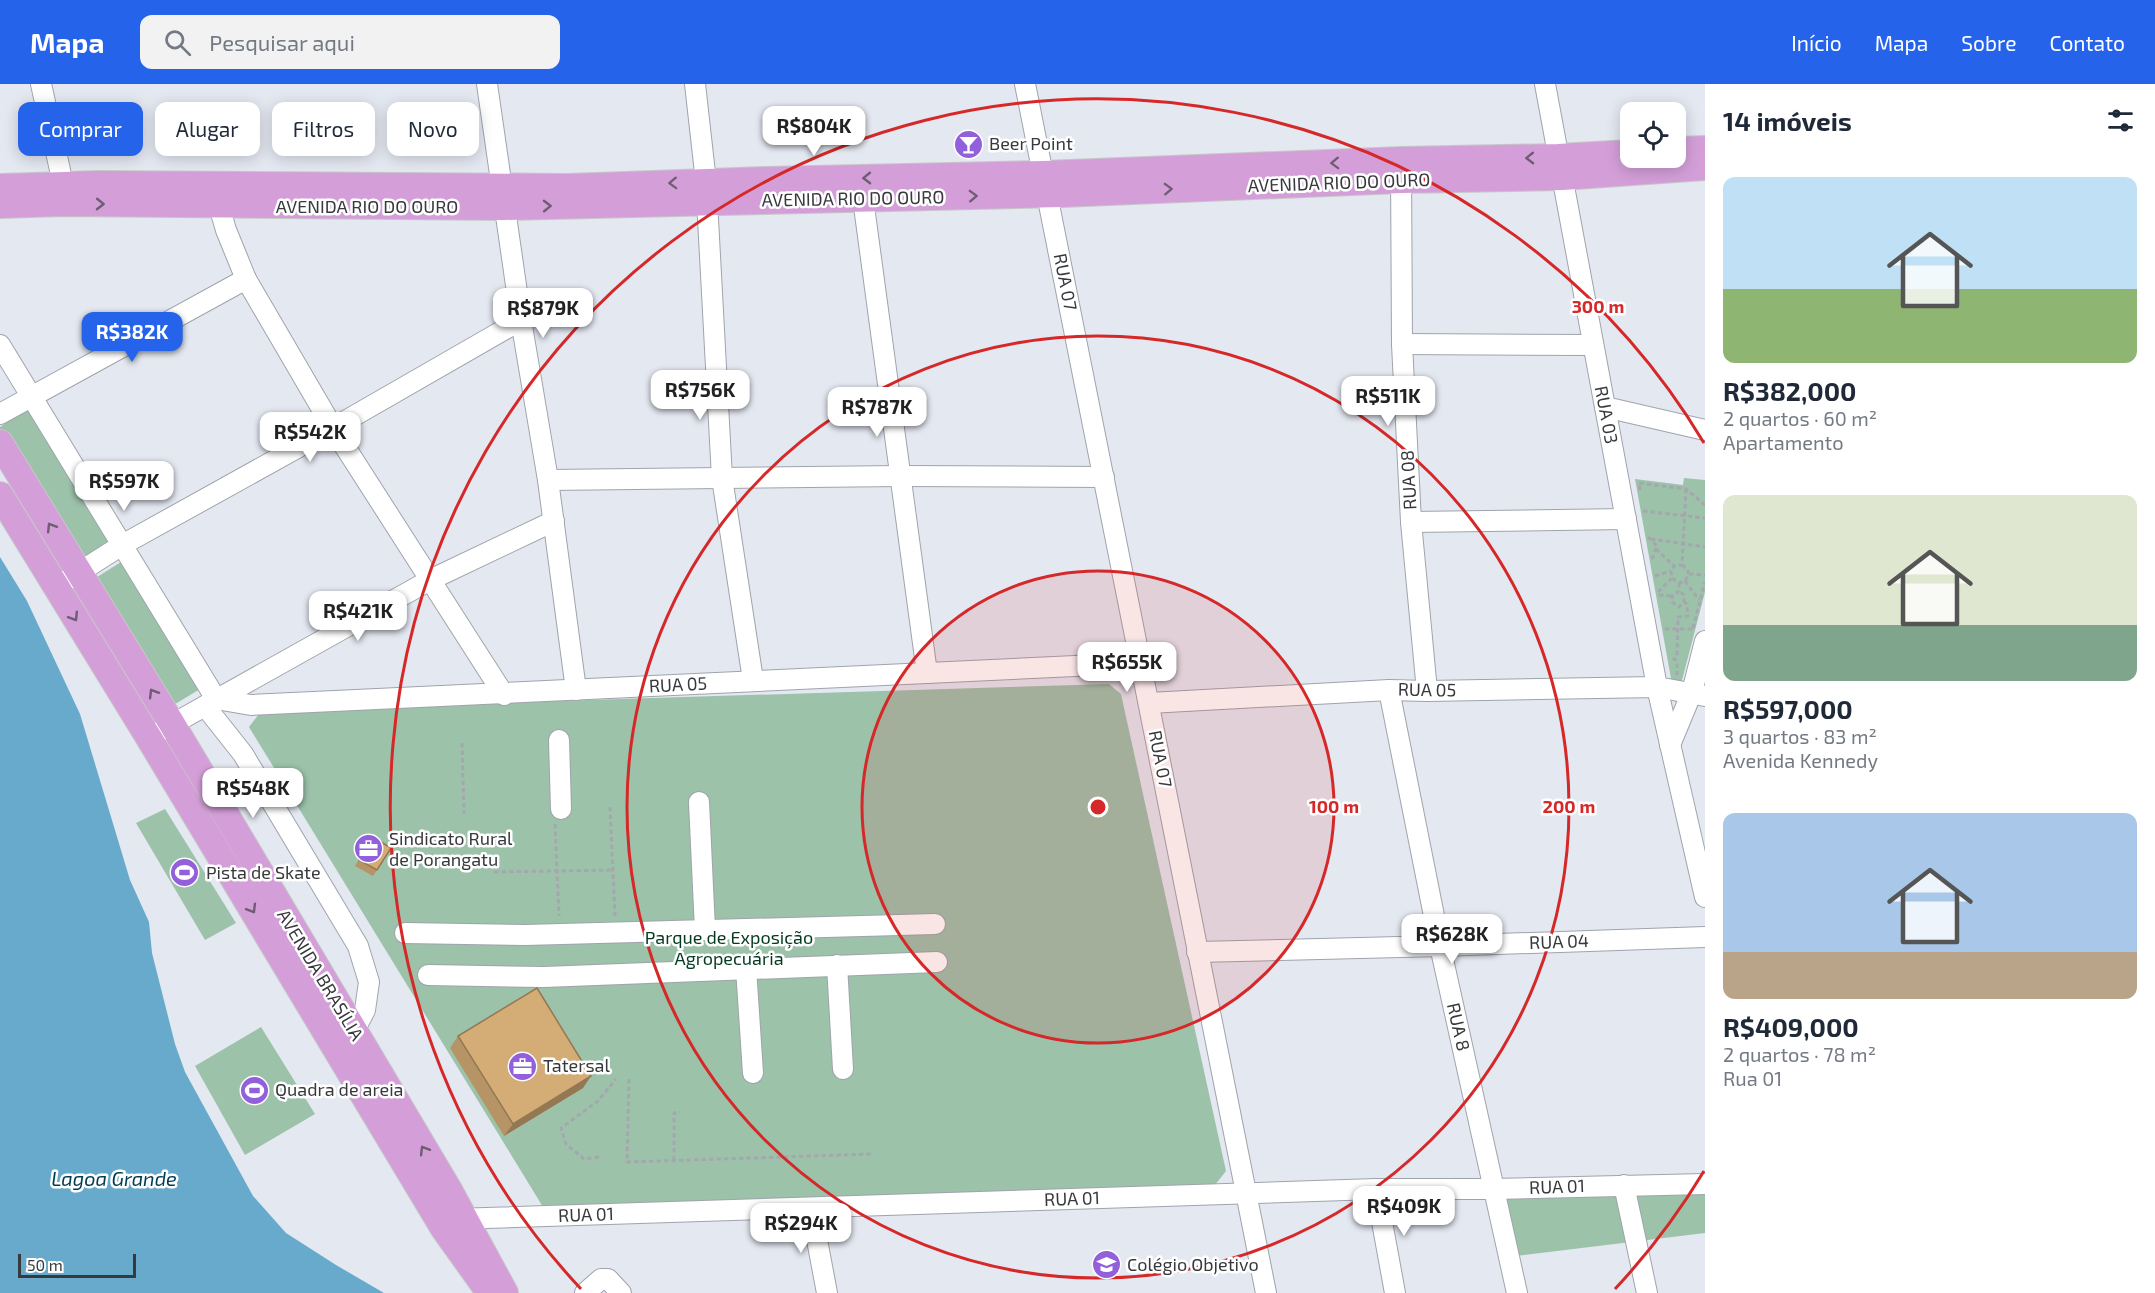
<!DOCTYPE html>
<html lang="pt">
<meta charset="utf-8">
<style>
body{margin:0;font-family:"Exo 2",sans-serif;background:#f2f2f3;color:#1f2937;height:100vh;display:flex;flex-direction:column;font-size:22px;white-space:nowrap}
*{box-sizing:border-box;margin:0}
p{font-size:20px;color:#747a83}
.icon{flex:none;width:33px;height:33px;fill:none;stroke:currentColor;stroke-width:2;stroke-linecap:round;stroke-linejoin:round}
.map{position:relative;flex:1;overflow:hidden}
.panel{display:flex;flex-direction:column;background:#fff;width:450px}
.panel>*{flex:none}
.guide{position:absolute;left:18px;top:18px;width:570px;height:54px;display:flex;gap:12px}
.controls{position:absolute;left:1620px;top:18px;display:grid;gap:12px}
.controls a{display:grid;place-items:center;width:66px;height:66px;border-radius:12px;background:#fff;box-shadow:0 3px 15px #0003;font-size:30px}
.scale{position:absolute;left:18px;bottom:15px;width:118px;box-sizing:border-box;padding-left:6px;border:3px solid #37393c;border-top:0;font-size:16px;line-height:21px;white-space:nowrap;color:#37393c;-webkit-text-stroke:4px #fff;paint-order:stroke}
.price{position:absolute;translate:-50% -51px;padding:0 14px;border-radius:12px;background:#fff;color:#222;font-size:20px;line-height:39px;filter:drop-shadow(0 2px 3px #0008)}
.price::after{content:'';position:absolute;left:50%;top:36px;width:18px;height:14px;margin-left:-9px;background:inherit;clip-path:polygon(0 0,100% 0,50% 100%)}
.price.on{background:#2563eb;color:#fff}
ul{padding:0;list-style:none}
li{display:grid;align-content:center;gap:12px;height:318px;padding:0 18px}
li span{display:grid;place-items:center;height:186px;border-radius:12px;color:#555}
li>.icon{margin-inline-start:auto}
span .icon{width:108px;height:108px;fill:#fffc;stroke-width:1}
li b{font-size:26px}
h2{display:flex;justify-content:space-between;align-items:center;height:72px;padding:0 18px;font-size:26px}
.tag{padding:0 21px;border-radius:12px;background:#fff;box-shadow:0 3px 15px #0003;font-size:21px;line-height:54px}
.tag.on{background:#2563eb;color:#fff}
header{display:flex;align-items:center;gap:36px;box-sizing:border-box;height:84px;padding:0 30px;background:#2563eb;color:#fff}
header strong{font-size:28px}
nav{display:flex;gap:33px;margin-inline-start:auto;font-size:21px}
.search{width:420px;height:54px;background:#f2f2f3;display:flex;align-items:center;gap:15px;box-sizing:border-box;padding:0 21px;border-radius:12px;color:#747a83;font-size:22px}
main{display:flex;flex:1;min-height:0}
.map>svg:first-child{display:block}
.green{fill:#9cc2aa}
.water{fill:#67aacc}
.lines{fill:none;stroke-linecap:round;stroke-linejoin:round}
.minor-casing{stroke:#9fa4ac;stroke-width:22}
.major-casing{stroke:#c7c8c8;stroke-width:28}
.path{stroke:#a4a7ae;stroke-width:3;stroke-dasharray:4.5 3;stroke-linecap:butt}
.minor{stroke:#fff;stroke-width:20}
.major{stroke:#d49fd9;stroke-width:26}
.wall{fill:#b69465}
.shaded-wall{fill:#947853}
.building{fill:#d4ac76;stroke:#947853;stroke-width:1.5}
.oneway{stroke:#6e5d73}
.ring{fill:none;stroke:#d62828;stroke-width:3}
.labels{text-anchor:middle;stroke-width:5;stroke-linejoin:round;paint-order:stroke}
.poi-label{font-size:18px;fill:#37393c;stroke:#fff;text-anchor:start}
.street-label{font-size:18px;fill:#37393c;stroke:#fff}
.park-label{font-size:18px;fill:#043920;stroke:#fff}
.water-label{font-size:20px;font-style:italic;fill:#003c53;stroke:#fff}
.centre{fill:#d62828;stroke:#fff;stroke-width:3}
.ring-label{font-size:18px;text-anchor:middle;font-weight:bold;fill:#d62828;stroke:#fff;stroke-width:5;stroke-linejoin:round;paint-order:stroke}
</style>
<header>
<strong>Mapa</strong>
<div class="search"><svg class="icon" aria-label="search" viewBox="0 0 24 24"><circle cx="10" cy="10" r="6"/><path d="M15 15l6 6"/></svg>Pesquisar aqui</div>
<nav><a>Início</a><a>Mapa</a><a>Sobre</a><a>Contato</a></nav>
</header>
<main>
<div class="map">
<svg width="1705" height="1209" viewBox="0 0 1705 1209">
<rect width="100%" height="100%" fill="#e4e8f1"/>
<g class="green">
<path d="M27,325L112,460L81,479L0,345V343Z"/>
<path d="M1684,394L1705,396V508L1681,600H1672L1635,395L1683,401Z"/>
<path d="M121,478L200,605L172,622L94,495Z"/>
<path d="M1109,600L1121,610L1226,1087L1215,1101L543,1123L249,643L262,626Z"/>
<path d="M165,725L236,839L205,856L136,739Z"/>
<path d="M261,943L315,1030L245,1071L195,982Z"/>
<path d="M1494,1105H1705V1149L1508,1173Z"/>
</g>
<path class="water" d="M0,473L27,517L80,630L130,796L149,838L152,869L175,960L185,988L253,1112L286,1149L336,1181L384,1209H0Z"/>
<g class="lines">
<defs>
<g id="minor">
<path d="M41,0L60,86L64,115"/>
<path d="M487,0L521,236L548,396L576,606"/>
<path d="M695,0L706,98L722,394L753,596"/>
<path d="M1025,0L1266,1209"/>
<path d="M1545,0L1657,603L1705,813"/>
<path d="M1401,82L1402,260L1411,438L1427,607"/>
<path d="M215,108L226,146L246,195L333,344L504,611"/>
<path d="M863,115L927,589"/>
<path d="M1402,260L1593,261"/>
<path d="M0,261L216,615L251,621C548,609 844,592 1140,579"/>
<path d="M1605,323L1705,346"/>
<path d="M0,330L246,195"/>
<path d="M548,396L901,392L1104,393"/>
<path d="M1411,438L1626,435"/>
<path d="M56,503L122,461L333,344L521,236"/>
<path d="M1389,606L1440,862L1517,1209"/>
<path d="M1149,619L1389,606L1427,607L1657,603L1705,612"/>
<path d="M205,622L243,670L358,862L369,898L365,926L354,947L347,955"/>
<path d="M162,646L430,496L554,437"/>
<path d="M559,656L561,725"/>
<path d="M1670,661L1692,608L1705,557"/>
<path d="M699,718L705,846"/>
<path d="M405,849L525,851L935,840"/>
<path d="M1197,868L1440,862L1705,853"/>
<path d="M837,881L843,985"/>
<path d="M746,884L753,989"/>
<path d="M428,891L544,893L937,878"/>
<path d="M1624,1101L1647,1209"/>
<path d="M1376,1105L1395,1209"/>
<path d="M811,1124L827,1209"/>
<path d="M454,1135L1376,1105H1494L1705,1100"/>
<path d="M585,1209L601,1195H608L621,1209"/>
</g>
<g id="major">
<path d="M1676,66L1705,65"/>
<path d="M0,103L98,100L568,103L766,96L1044,90L1401,76L1558,73L1630,69"/>
<path d="M0,121L64,119L504,123L1062,110L1401,96L1562,93L1705,83"/>
<path d="M0,359L172,640L449,1106L505,1209"/>
<path d="M0,411L149,654L444,1145L484,1201"/>
</g>
</defs>
<use href="#minor" class="minor-casing"/>
<use href="#major" class="major-casing"/>
<g class="path">
<path d="M1640,406L1639,399L1686,405L1705,421"/>
<path d="M1643,427L1705,434"/>
<path d="M1648,453L1657,462L1652,475"/>
<path d="M1651,455L1705,463"/>
<path d="M1656,465L1674,482"/>
<path d="M1682,481L1687,485L1689,490L1685,497L1679,499L1672,494L1671,487L1674,482L1682,481L1686,405"/>
<path d="M1689,490L1705,491"/>
<path d="M1655,492L1671,487"/>
<path d="M1685,497L1699,516"/>
<path d="M1679,499V507L1672,512V518L1679,523L1684,518V511L1679,507"/>
<path d="M1658,508L1672,494"/>
<path d="M1659,511L1672,512"/>
<path d="M1693,544L1705,498"/>
<path d="M1665,545H1693"/>
<path d="M1677,571L1678,533L1688,532L1687,520L1684,518"/>
<path d="M1673,574L1677,577V591"/>
<path d="M462,659L464,730"/>
<path d="M610,723L615,832"/>
<path d="M555,740L559,832"/>
<path d="M494,788L614,786"/>
<path d="M629,995L627,1078L874,1070"/>
<path d="M599,1073L584,1075L566,1060L561,1044L598,1017L616,995"/>
<path d="M674,1076V1029L680,1028"/>
</g>
<use href="#minor" class="minor"/>
<use href="#major" class="major"/>
</g>
<g class="wall">
<path d="M373,753L377,786L373,792L355,782Z"/>
<path d="M458,952L583,1004L504,1052L450,964Z"/>
</g>
<path class="shaded-wall" d="M591,992L583,1004L504,1052L513,1040Z"/>
<g class="building">
<path d="M373,753L391,764L377,786L359,776Z"/>
<path d="M537,904L591,992L513,1040L458,952Z"/>
</g>
<defs><path id="oneway-chevron" d="M-2-3.5L2.5 0L-2 3.5" fill="none" stroke-width="1.6" stroke-linecap="round" stroke-linejoin="round" transform="scale(1.5)"/></defs>
<g class="oneway">
<use href="#oneway-chevron" transform="translate(1530 74) rotate(179)"/>
<use href="#oneway-chevron" transform="translate(1335 79) rotate(178)"/>
<use href="#oneway-chevron" transform="translate(867 94) rotate(179)"/>
<use href="#oneway-chevron" transform="translate(673 99) rotate(178)"/>
<use href="#oneway-chevron" transform="translate(1168 105) rotate(-2)"/>
<use href="#oneway-chevron" transform="translate(973 112) rotate(-2)"/>
<use href="#oneway-chevron" transform="translate(100 120) rotate(1)"/>
<use href="#oneway-chevron" transform="translate(547 122) rotate(-1)"/>
<use href="#oneway-chevron" transform="translate(51 443) rotate(-122)"/>
<use href="#oneway-chevron" transform="translate(74 533) rotate(58)"/>
<use href="#oneway-chevron" transform="translate(153 609) rotate(-121)"/>
<use href="#oneway-chevron" transform="translate(252 825) rotate(59)"/>
<use href="#oneway-chevron" transform="translate(424 1066) rotate(-121)"/>
</g>
<circle cx="1098" cy="723" r="236" fill="#d62828" fill-opacity=".12"/>
<g class="ring">
<circle cx="1098" cy="723" r="236"/>
<circle cx="1098" cy="723" r="471"/>
<path d="M1704 1087A707 707 0 0 1 1615 1205M581 1205A707 707 0 1 1 1704 359"/>
</g>
<defs>
<symbol id="bar-disc" viewBox="-11 -11 22 22"><circle r="9.5" fill="#9160da" stroke="#fff"/><path d="M-6-5H6L.8 .8V4.5H3.5V6h-7V4.5H-.8V.8Z" fill="#fff"/></symbol>
<symbol id="office-disc" viewBox="-11 -11 22 22"><circle r="9.5" fill="#9160da" stroke="#fff"/><path d="M-6-3h4V-5.5h4V-3h4V5H-6ZM-1-4.5V-3h2v-1.5ZM-6 0V1H6V0Z" fill="#fff"/></symbol>
<symbol id="stadium-disc" viewBox="-11 -11 22 22"><circle r="9.5" fill="#9160da" stroke="#fff"/><path d="M0-5a6.5 5 0 1 0 0 10a6.5 5 0 1 0 0-10ZM-3.5-1.8h7v3.6h-7Z" fill="#fff"/></symbol>
<symbol id="school-disc" viewBox="-11 -11 22 22"><circle r="9.5" fill="#9160da" stroke="#fff"/><path d="M0-5L7-2L0 1L-7-2ZM-4 1L0 2.5L4 1V4Q0 6-4 4Z" fill="#fff"/></symbol>
</defs>
<g fill-rule="evenodd">
<use href="#bar-disc" x="952" y="44" width="33" height="33"/>
<use href="#office-disc" x="352" y="748" width="33" height="33"/>
<use href="#stadium-disc" x="168" y="772" width="33" height="33"/>
<use href="#office-disc" x="506" y="966" width="33" height="33"/>
<use href="#stadium-disc" x="238" y="990" width="33" height="33"/>
<use href="#school-disc" x="1090" y="1164" width="33" height="33"/>
</g>
<g class="labels">
<g class="poi-label">
<text x="989" y="66">Beer Point</text>
<text x="389" y="761">Sindicato Rural<tspan x="389" dy="21">de Porangatu</tspan></text>
<text x="206" y="795">Pista de Skate</text>
<text x="543" y="988">Tatersal</text>
<text x="275" y="1012">Quadra de areia</text>
<text x="1127" y="1187">Colégio Objetivo</text>
</g>
<g class="street-label">
<text transform="translate(1339 99) rotate(-2)" y="6">AVENIDA RIO DO OURO</text>
<text transform="translate(853 115) rotate(-1)" y="6">AVENIDA RIO DO OURO</text>
<text x="367" y="129">AVENIDA RIO DO OURO</text>
<text transform="translate(1065 198) rotate(79)" y="6">RUA 07</text>
<text transform="translate(1606 331) rotate(79)" y="6">RUA 03</text>
<text transform="translate(1409 396) rotate(-93)" y="6">RUA 08</text>
<text transform="translate(678 601) rotate(-3)" y="6">RUA 05</text>
<text transform="translate(1427 606) rotate(1)" y="6">RUA 05</text>
<text transform="translate(1160 675) rotate(79)" y="6">RUA 07</text>
<text transform="translate(1559 858) rotate(-2)" y="6">RUA 04</text>
<text transform="translate(320 891) rotate(59)" y="6">AVENIDA BRASÍLIA</text>
<text transform="translate(1458 943) rotate(77)" y="6">RUA 8</text>
<text transform="translate(1557 1103) rotate(-2)" y="6">RUA 01</text>
<text transform="translate(1072 1115) rotate(-2)" y="6">RUA 01</text>
<text transform="translate(586 1131) rotate(-2)" y="6">RUA 01</text>
</g>
<g class="park-label">
<text x="729" y="860">Parque de Exposição<tspan x="729" dy="21">Agropecuária</tspan></text>
</g>
<g class="water-label">
<text x="114" y="1102">Lagoa Grande</text>
</g>
</g>
<circle cx="1098" cy="723" r="9" class="centre"/>
<g class="ring-label">
<text x="1598" y="229">300 m</text>
<text x="1334" y="729">100 m</text>
<text x="1569" y="729">200 m</text>
</g>
</svg>
<div class="controls">
<a><svg class="icon" aria-label="locate" viewBox="0 0 24 24"><circle cx="12" cy="12" r="6"/><path d="M12 2v4M12 18v4M2 12h4M18 12h4"/></svg></a>
</div>
<div class="scale">50 m</div>
<b class="price" style="left:814px;top:73px">R$804K</b>
<b class="price" style="left:543px;top:255px">R$879K</b>
<b class="price on" style="left:132px;top:279px">R$382K</b>
<b class="price" style="left:700px;top:337px">R$756K</b>
<b class="price" style="left:1388px;top:343px">R$511K</b>
<b class="price" style="left:877px;top:354px">R$787K</b>
<b class="price" style="left:310px;top:379px">R$542K</b>
<b class="price" style="left:124px;top:428px">R$597K</b>
<b class="price" style="left:358px;top:558px">R$421K</b>
<b class="price" style="left:1127px;top:609px">R$655K</b>
<b class="price" style="left:253px;top:735px">R$548K</b>
<b class="price" style="left:1452px;top:881px">R$628K</b>
<b class="price" style="left:1404px;top:1153px">R$409K</b>
<b class="price" style="left:801px;top:1170px">R$294K</b>
<div class="guide">
<a class="tag on">Comprar</a>
<a class="tag">Alugar</a>
<a class="tag">Filtros</a>
<a class="tag">Novo</a>
</div>
</div>
<section class="panel">
<h2>14 imóveis<svg class="icon" aria-label="filters" viewBox="0 0 24 24"><path d="M4 7h16M4 17h16"/><circle cx="9" cy="7" r="2"/><circle cx="15" cy="17" r="2"/></svg></h2>
<ul>
<li><span style="background:linear-gradient(#bfe0f5 60%,#8fb573 0)"><svg class="icon" aria-label="home" viewBox="0 0 24 24"><path d="M3 11l9-7 9 7M6 9v11h12V9"/></svg></span><div><b>R$382,000</b><p>2 quartos · 60 m²</p><p>Apartamento</p></div></li>
<li><span style="background:linear-gradient(#dfe7d0 70%,#7fa58c 0)"><svg class="icon" aria-label="home" viewBox="0 0 24 24"><path d="M3 11l9-7 9 7M6 9v11h12V9"/></svg></span><div><b>R$597,000</b><p>3 quartos · 83 m²</p><p>Avenida Kennedy</p></div></li>
<li><span style="background:linear-gradient(#a9c7e8 75%,#b9a48a 0)"><svg class="icon" aria-label="home" viewBox="0 0 24 24"><path d="M3 11l9-7 9 7M6 9v11h12V9"/></svg></span><div><b>R$409,000</b><p>2 quartos · 78 m²</p><p>Rua 01</p></div></li>
</ul>
</section>
</main>
